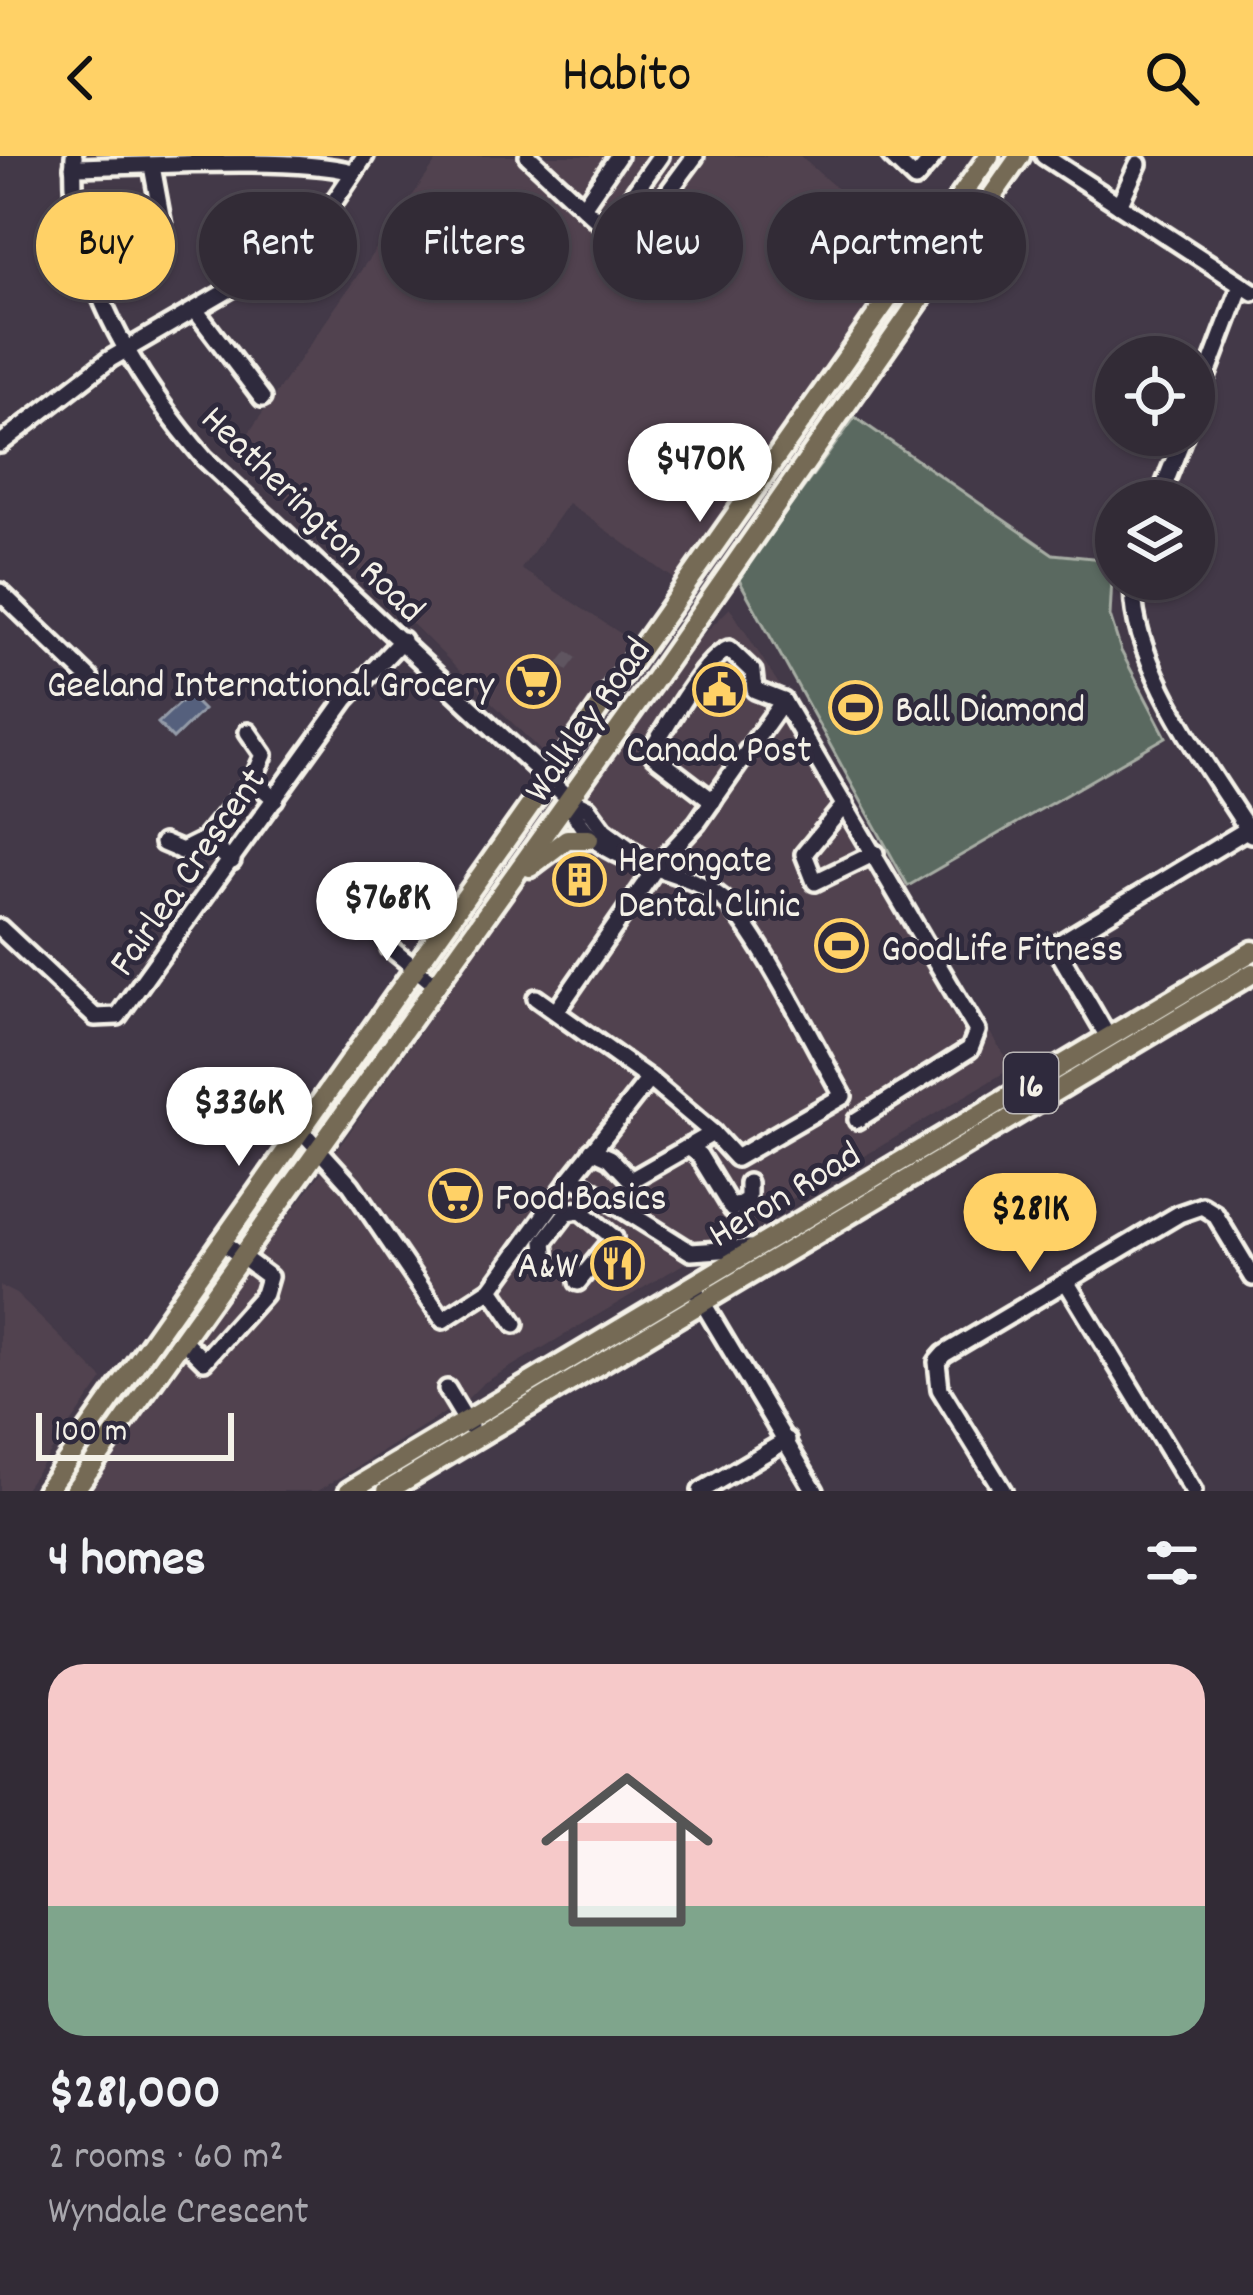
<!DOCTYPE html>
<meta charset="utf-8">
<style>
body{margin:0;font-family:Dekko,sans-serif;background:#3a333e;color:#f1f3f6;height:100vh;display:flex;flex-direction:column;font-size:45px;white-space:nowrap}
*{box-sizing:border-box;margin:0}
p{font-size:39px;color:#a8a7ad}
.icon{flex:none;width:66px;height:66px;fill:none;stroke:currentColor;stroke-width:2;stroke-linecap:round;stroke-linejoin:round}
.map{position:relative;height:1335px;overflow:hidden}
.details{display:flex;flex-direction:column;background:#322b36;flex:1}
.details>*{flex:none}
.hud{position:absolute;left:36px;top:36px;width:1182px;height:108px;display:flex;gap:24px}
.controls{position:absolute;left:1095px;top:180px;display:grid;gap:24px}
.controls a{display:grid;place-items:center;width:120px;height:120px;border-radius:50%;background:#322b36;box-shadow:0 3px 9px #0004,0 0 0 3px #4d4751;font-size:60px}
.scale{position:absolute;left:36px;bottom:30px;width:198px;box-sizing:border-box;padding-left:12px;border:6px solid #f4f1e8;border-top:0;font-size:33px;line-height:42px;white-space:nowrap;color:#f4f1e8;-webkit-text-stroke:9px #2f2a3d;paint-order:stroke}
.price{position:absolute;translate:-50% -102px;padding:0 27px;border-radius:42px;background:#fff;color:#222;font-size:39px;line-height:78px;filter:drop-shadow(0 3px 6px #0008)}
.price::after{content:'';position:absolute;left:50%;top:72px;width:36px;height:27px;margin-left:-18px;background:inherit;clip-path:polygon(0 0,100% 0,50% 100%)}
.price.active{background:#ffd166;color:#111}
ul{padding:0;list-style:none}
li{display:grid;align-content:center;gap:24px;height:636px;padding:0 48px}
li span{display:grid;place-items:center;height:372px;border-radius:36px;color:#555}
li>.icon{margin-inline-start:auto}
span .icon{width:216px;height:216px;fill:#fffc;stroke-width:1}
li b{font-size:51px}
h2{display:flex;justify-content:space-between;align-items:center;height:144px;padding:0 48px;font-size:51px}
.chip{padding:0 42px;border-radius:54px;background:#322b36;box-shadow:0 3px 9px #0004,0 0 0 3px #4d4751;font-size:42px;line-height:108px}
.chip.active{background:#ffd166;color:#111}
header{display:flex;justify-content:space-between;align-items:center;height:156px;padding:0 48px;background:#ffd166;color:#111;font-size:54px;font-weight:600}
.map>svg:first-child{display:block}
.built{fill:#51434f}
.green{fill:#5a6960;stroke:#a7ada4;stroke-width:3}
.water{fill:#54617d;stroke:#949ba8;stroke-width:3}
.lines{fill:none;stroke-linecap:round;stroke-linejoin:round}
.minor-tunnel{stroke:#5e5560;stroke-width:15;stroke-dasharray:15 8;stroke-linecap:butt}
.minor-casing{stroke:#f4f1e8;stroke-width:24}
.major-casing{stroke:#f4f1e8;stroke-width:27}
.minor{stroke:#2f2a3d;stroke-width:15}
.major{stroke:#746b55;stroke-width:18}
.labels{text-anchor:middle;stroke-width:10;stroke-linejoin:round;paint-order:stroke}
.shield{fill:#2f2a3d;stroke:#b9b5b5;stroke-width:3}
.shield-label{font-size:36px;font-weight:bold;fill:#f4f1e8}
.street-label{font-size:39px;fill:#f4f1e8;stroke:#2f2a3d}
.poi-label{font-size:39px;fill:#f4f1e8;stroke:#2f2a3d;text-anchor:start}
</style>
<header><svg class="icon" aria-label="back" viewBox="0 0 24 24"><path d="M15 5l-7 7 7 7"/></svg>Habito<svg class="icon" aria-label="search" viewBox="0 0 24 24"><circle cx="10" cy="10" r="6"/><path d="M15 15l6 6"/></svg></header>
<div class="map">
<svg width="1253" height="1335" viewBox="0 0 1253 1335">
<rect width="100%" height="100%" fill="#433948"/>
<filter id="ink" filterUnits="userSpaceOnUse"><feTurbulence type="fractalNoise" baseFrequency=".00833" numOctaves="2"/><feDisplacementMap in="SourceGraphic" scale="24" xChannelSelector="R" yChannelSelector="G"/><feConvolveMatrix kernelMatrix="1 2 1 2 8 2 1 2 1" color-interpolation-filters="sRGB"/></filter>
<g filter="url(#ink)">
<g class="built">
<path d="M440,0H800L914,101L680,427L568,347L521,413L637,488L549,603L237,294Z"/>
<path d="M730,452L908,730L902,735L1012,912L482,1228L467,1243L318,1335H80L318,1021L688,494Z"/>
<path d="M0,1130L16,1138L103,1223L23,1335H0Z"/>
</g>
<path class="green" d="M855,261L1053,398L1113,404L1110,460L1121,495L1166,581L908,730L738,422Z"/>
<path class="water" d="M188,539L203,554L173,583L158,567Z"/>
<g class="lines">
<path class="minor-tunnel" d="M563,501L572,508"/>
<defs>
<g id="minor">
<path d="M74,0C68,114 133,219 204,302L569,643L588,652L604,674L646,705"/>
<path d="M528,0L627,92L695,0"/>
<path d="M891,0L915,23L935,0"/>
<path d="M1044,0L1253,136"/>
<path d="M152,10L167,92"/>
<path d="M73,11C142,10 295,0 352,16"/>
<path d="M1119,49L1138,8"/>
<path d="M583,51L618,0"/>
<path d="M608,74L660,0"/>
<path d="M196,155L262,242"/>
<path d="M1194,253L1240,132"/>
<path d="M0,288L110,203L304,90L365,0"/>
<path d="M1158,345L1184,279"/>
<path d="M1134,423C1125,501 1210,613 1251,678"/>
<path d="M0,436L90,523"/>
<path d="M248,576L264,599L253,624"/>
<path d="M569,643C590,716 671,701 723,743C755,769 818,897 843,940L736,1002L713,977L631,1024L610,1002L592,994"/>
<path d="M713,645L654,600L653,591C669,568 705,501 729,493L753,516L755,534L783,545"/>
<path d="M845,648L804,698L815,726L875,697"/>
<path d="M163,687L182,695L204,684"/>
<path d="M232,705L204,684L253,624L275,643"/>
<path d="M0,772L95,861L118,860L346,543L402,484"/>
<path d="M390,792L437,830"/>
<path d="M536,842L649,923L572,1021L691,1096L750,1092"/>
<path d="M557,854L657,710L697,667L783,545L977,875L970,893L857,964"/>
<path d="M1108,881L1055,790L1248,673"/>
<path d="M649,923L713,977"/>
<path d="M301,974L351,1029L443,1164L491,1133L572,1021"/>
<path d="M688,991L699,999L732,1053L748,1043V1027"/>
<path d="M546,1104L544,1086L567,1056L580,1054L614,1082L578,1126"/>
<path d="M1067,1127L1193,1335"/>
<path d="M491,1133L515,1168"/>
<path d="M697,1137L815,1335"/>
<path d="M182,1183L204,1205L264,1138L269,1121L221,1085"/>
<path d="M447,1233L470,1271"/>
<path d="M701,1335L787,1284"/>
<path d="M1003,1335L940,1233L937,1206L944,1198L1179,1058L1202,1050L1215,1058L1253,1121"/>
</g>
<g id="major">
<path d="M530,711L567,683H589"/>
<path d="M46,1335L989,0"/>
<path d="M74,1335L652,527L1020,0"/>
<path d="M349,1335L1253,795"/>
<path d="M387,1335L1253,817"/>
</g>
</defs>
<use href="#minor" class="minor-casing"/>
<use href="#major" class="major-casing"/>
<use href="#minor" class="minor"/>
<use href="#major" class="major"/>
</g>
</g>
<defs>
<symbol id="supermarket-ring" viewBox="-11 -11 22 22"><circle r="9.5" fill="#2f2a3d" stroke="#ffd166" stroke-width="1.5"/><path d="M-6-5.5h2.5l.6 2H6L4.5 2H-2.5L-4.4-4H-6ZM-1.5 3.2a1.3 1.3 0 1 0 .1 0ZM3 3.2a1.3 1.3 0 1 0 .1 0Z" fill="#ffd166"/></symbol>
<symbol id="civic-ring" viewBox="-11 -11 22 22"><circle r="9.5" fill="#2f2a3d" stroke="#ffd166" stroke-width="1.5"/><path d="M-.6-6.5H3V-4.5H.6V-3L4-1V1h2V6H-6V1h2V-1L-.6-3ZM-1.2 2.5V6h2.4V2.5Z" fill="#ffd166"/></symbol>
<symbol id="stadium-ring" viewBox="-11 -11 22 22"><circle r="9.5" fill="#2f2a3d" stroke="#ffd166" stroke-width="1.5"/><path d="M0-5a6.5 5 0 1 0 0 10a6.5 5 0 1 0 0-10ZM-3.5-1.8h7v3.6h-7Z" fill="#ffd166"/></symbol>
<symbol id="building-ring" viewBox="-11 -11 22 22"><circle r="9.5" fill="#2f2a3d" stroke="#ffd166" stroke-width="1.5"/><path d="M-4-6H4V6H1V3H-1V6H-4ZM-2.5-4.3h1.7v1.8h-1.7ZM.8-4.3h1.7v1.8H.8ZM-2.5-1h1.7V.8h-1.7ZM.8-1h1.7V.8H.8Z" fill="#ffd166"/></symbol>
<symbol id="restaurant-ring" viewBox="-11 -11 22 22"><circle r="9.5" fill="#2f2a3d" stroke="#ffd166" stroke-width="1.5"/><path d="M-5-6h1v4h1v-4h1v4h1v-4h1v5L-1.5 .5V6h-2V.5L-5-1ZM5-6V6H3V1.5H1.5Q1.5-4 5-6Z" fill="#ffd166"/></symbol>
</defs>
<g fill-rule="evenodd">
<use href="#supermarket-ring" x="504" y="496" width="59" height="59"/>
<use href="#civic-ring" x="690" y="504" width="59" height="59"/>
<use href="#stadium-ring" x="826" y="522" width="59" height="59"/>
<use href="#building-ring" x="550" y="694" width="59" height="59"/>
<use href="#stadium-ring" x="812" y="760" width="59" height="59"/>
<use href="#supermarket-ring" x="426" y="1010" width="59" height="59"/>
<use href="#restaurant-ring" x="588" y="1078" width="59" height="59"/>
</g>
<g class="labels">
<rect class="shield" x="1004" y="897" width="54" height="60" rx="9"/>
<g class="shield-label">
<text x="1031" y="940">16</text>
</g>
<g class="street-label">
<text transform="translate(315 356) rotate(44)" y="14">Heatherington Road</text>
<text transform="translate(585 562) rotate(-55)" y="14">Walkley Road</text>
<text transform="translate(185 714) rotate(-55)" y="14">Fairlea Crescent</text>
<text transform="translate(783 1036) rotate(-31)" y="14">Heron Road</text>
</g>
<g class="poi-label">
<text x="494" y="540" text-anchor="end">Geeland International Grocery</text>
<text x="895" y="565">Ball Diamond</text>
<text x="719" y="605" text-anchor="middle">Canada Post</text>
<text x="618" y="715">Herongate<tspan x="618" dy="45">Dental Clinic</tspan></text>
<text x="881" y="804">GoodLife Fitness</text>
<text x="495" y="1053">Food Basics</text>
<text x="578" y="1121" text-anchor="end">A&amp;W</text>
</g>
</g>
</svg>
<div class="controls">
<a><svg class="icon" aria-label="locate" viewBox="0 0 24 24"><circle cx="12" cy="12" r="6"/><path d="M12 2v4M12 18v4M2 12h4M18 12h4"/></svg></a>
<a><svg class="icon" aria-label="layers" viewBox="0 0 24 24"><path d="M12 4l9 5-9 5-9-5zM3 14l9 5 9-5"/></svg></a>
</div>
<div class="scale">100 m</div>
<b class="price" style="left:700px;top:369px">$470K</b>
<b class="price" style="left:387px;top:808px">$768K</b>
<b class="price" style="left:239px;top:1013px">$336K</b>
<b class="price active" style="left:1030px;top:1119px">$281K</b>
<div class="hud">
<a class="chip active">Buy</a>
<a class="chip">Rent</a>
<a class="chip">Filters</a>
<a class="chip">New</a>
<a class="chip">Apartment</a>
</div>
</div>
<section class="details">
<h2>4 homes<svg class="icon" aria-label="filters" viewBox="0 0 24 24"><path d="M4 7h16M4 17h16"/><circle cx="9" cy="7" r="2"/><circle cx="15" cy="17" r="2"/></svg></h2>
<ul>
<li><span style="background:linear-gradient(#f6c9c9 65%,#7fa58c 0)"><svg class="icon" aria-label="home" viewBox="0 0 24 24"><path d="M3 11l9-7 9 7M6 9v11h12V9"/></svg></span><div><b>$281,000</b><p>2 rooms · 60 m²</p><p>Wyndale Crescent</p></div></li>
</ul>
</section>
